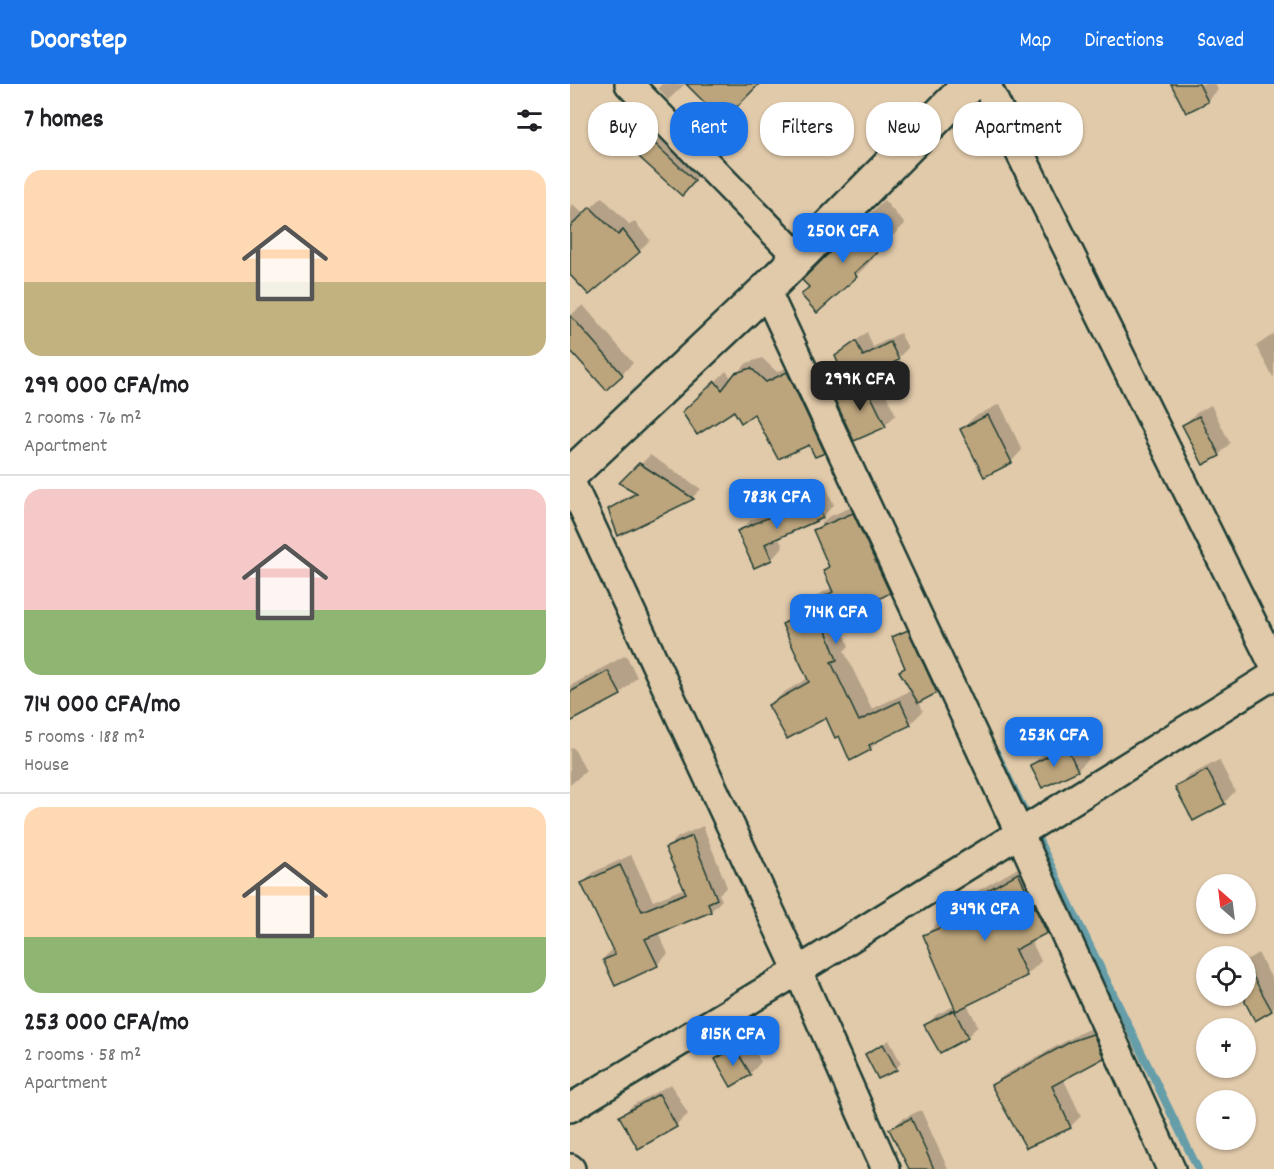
<!DOCTYPE html>
<meta charset="utf-8">
<style>
body{margin:0;font-family:Dekko,sans-serif;background:#f2f2f2;color:#202124;height:100vh;display:flex;flex-direction:column;font-size:22px;white-space:nowrap}
*{box-sizing:border-box;margin:0}
p{font-size:20px;color:#757577}
.icon{flex:none;width:33px;height:33px;fill:none;stroke:currentColor;stroke-width:2;stroke-linecap:round;stroke-linejoin:round}
.map{position:relative;flex:1;overflow:hidden}
.side{display:flex;flex-direction:column;background:#fff;width:570px}
.side>*{flex:none}
.banner{position:absolute;left:18px;top:18px;width:570px;height:54px;display:flex;gap:12px}
.needle{width:39px;rotate:332deg}
.tools{position:absolute;left:626px;top:790px;display:grid;gap:12px}
.tools a{display:grid;place-items:center;width:60px;height:60px;border-radius:50%;background:#fff;box-shadow:0 2px 4px #0004;font-size:30px}
.price{position:absolute;translate:-50% -51px;padding:0 14px;border-radius:12px;background:#1a73e8;color:#fff;font-size:20px;line-height:39px;filter:drop-shadow(0 2px 3px #0008)}
.price::after{content:'';position:absolute;left:50%;top:36px;width:18px;height:14px;margin-left:-9px;background:inherit;clip-path:polygon(0 0,100% 0,50% 100%)}
.price.selected{background:#222;color:#fff}
ul{padding:0;list-style:none}
li{display:grid;align-content:center;gap:12px;height:318px;padding:0 24px}
li+li{border-top:2px solid #e0e0e0}
li span{display:grid;place-items:center;height:186px;border-radius:18px;color:#555}
li>.icon{margin-inline-start:auto}
span .icon{width:108px;height:108px;fill:#fffc;stroke-width:1}
li b{font-size:26px}
h2{display:flex;justify-content:space-between;align-items:center;height:72px;padding:0 24px;font-size:26px}
.chip{padding:0 21px;border-radius:24px;background:#fff;box-shadow:0 2px 4px #0004;font-size:21px;line-height:54px}
.chip.selected{background:#1a73e8;color:#fff}
header{display:flex;align-items:center;gap:36px;box-sizing:border-box;height:84px;padding:0 30px;background:#1a73e8;color:#fff}
header strong{font-size:28px}
nav{display:flex;gap:33px;margin-inline-start:auto;font-size:21px}
main{display:flex;flex:1;min-height:0}
.map>svg:first-child{display:block}
.shadow{fill:#0003}
.lines{fill:none;stroke-linecap:round;stroke-linejoin:round}
.stream{stroke:#659da8;stroke-width:8}
.building{fill:#bca57d;stroke:#1f3d34;stroke-width:1.5}
.minor-casing{stroke:#1f3d34;stroke-width:32}
.tertiary-casing{stroke:#1f3d34;stroke-width:38}
.minor{stroke:#e1caaa;stroke-width:27}
.tertiary{stroke:#e1caaa;stroke-width:33}
</style>
<header>
<strong>Doorstep</strong>
<nav><a>Map</a><a>Directions</a><a>Saved</a></nav>
</header>
<main>
<section class="side">
<h2>7 homes<svg class="icon" aria-label="filters" viewBox="0 0 24 24"><path d="M4 7h16M4 17h16"/><circle cx="9" cy="7" r="2"/><circle cx="15" cy="17" r="2"/></svg></h2>
<ul>
<li><span style="background:linear-gradient(#ffd9b3 60%,#c2b280 0)"><svg class="icon" aria-label="home" viewBox="0 0 24 24"><path d="M3 11l9-7 9 7M6 9v11h12V9"/></svg></span><div><b>299 000 CFA/mo</b><p>2 rooms · 76 m²</p><p>Apartment</p></div></li>
<li><span style="background:linear-gradient(#f6c9c9 65%,#8fb573 0)"><svg class="icon" aria-label="home" viewBox="0 0 24 24"><path d="M3 11l9-7 9 7M6 9v11h12V9"/></svg></span><div><b>714 000 CFA/mo</b><p>5 rooms · 188 m²</p><p>House</p></div></li>
<li><span style="background:linear-gradient(#ffd9b3 70%,#8fb573 0)"><svg class="icon" aria-label="home" viewBox="0 0 24 24"><path d="M3 11l9-7 9 7M6 9v11h12V9"/></svg></span><div><b>253 000 CFA/mo</b><p>2 rooms · 58 m²</p><p>Apartment</p></div></li>
</ul>
</section>
<div class="map">
<svg width="704" height="1085" viewBox="0 0 704 1085">
<rect width="100%" height="100%" fill="#e1caaa"/>
<filter id="ink" filterUnits="userSpaceOnUse"><feTurbulence type="fractalNoise" baseFrequency=".0167" numOctaves="2"/><feDisplacementMap in="SourceGraphic" scale="12" xChannelSelector="R" yChannelSelector="G"/><feConvolveMatrix kernelMatrix="1 2 1 2 8 2 1 2 1" color-interpolation-filters="sRGB"/></filter>
<g filter="url(#ink)">
<g class="shadow">
<path d="M92,0H115L98,16L88,4Z"/>
<path d="M603,0H645L648,6L637,17L616,27Z"/>
<path d="M95,47L136,84L123,98L84,59Z"/>
<path d="M32,113L60,141L64,137L80,156L69,167L0,189V123L3,120L14,131Z"/>
<path d="M314,116L335,140L301,172L303,175L286,192L247,227L241,203L234,196Z"/>
<path d="M13,221L63,279L52,290L0,264V232Z"/>
<path d="M297,248L303,263L330,249L338,264L328,274L304,287L326,331L315,341L284,355L266,315L276,304L301,291L267,272Z"/>
<path d="M704,250V292L703,293L686,262Z"/>
<path d="M192,274L207,288L228,279L264,357L254,368L184,328L164,325L114,329L156,287L162,295L177,279Z"/>
<path d="M430,320L452,366L441,378L392,345L404,333Z"/>
<path d="M641,321L660,359L649,371L614,341L625,330Z"/>
<path d="M80,371L131,405L123,413L49,449L40,426L49,417L66,407L52,399Z"/>
<path d="M256,403L264,421L252,433L208,452L213,463L202,475L184,482L169,447L181,436Z"/>
<path d="M296,417L332,495L319,508L269,536L279,562L274,567L302,625L342,606L331,587L336,582L324,554L343,542L371,602L349,617L353,627L340,640L313,653L300,665L269,650L256,631L200,622L213,609L238,594L214,540L250,510L263,503L255,486L260,481L245,446L258,433Z"/>
<path d="M56,571L67,593L50,610L0,637V602Z"/>
<path d="M509,653L519,675L507,686L462,681L474,669Z"/>
<path d="M3,663L16,687L0,701V665Z"/>
<path d="M649,676L665,707L654,719L607,703L619,692Z"/>
<path d="M133,742L157,803L149,810L152,816L141,827L88,848L98,870L87,881L45,900L34,874L43,864L13,799L24,788L61,771L83,817L115,804L97,764L108,753Z"/>
<path d="M462,776L491,834L476,848L461,856L471,877L457,891L397,920L408,942L397,953L356,942L366,931L386,921L355,852L369,837L377,834L376,831L390,817Z"/>
<path d="M688,869L704,899V924L686,935L673,912L675,877Z"/>
<path d="M533,940L543,962L533,973L493,994L511,1032L500,1043L423,1001L434,991L514,947Z"/>
<path d="M177,953L191,978L180,990L147,976L158,964Z"/>
<path d="M319,956L331,979L326,985L297,970Z"/>
<path d="M101,1000L118,1030L106,1042L51,1032L63,1021Z"/>
<path d="M351,1026L378,1085H340L322,1045L332,1035Z"/>
</g>
<g class="lines">
<path class="stream" d="M426,668L628,1085"/>
</g>
<g class="building">
<path d="M116,0H189L153,37Z"/>
<path d="M601,0H629L638,18L616,29Z"/>
<path d="M83,58L125,97L112,112L69,73Z"/>
<path d="M20,123L48,151L53,146L70,168L19,211L0,191V143Z"/>
<path d="M296,132L319,158L284,189L287,193L247,229L231,211L239,203L232,196Z"/>
<path d="M0,231L53,291L36,306L0,266Z"/>
<path d="M286,257L293,272L320,258L329,276L278,301L265,272Z"/>
<path d="M181,284L196,298L217,288L255,369L245,373L239,361L208,375L184,330L171,339L164,327L127,351L112,328L145,297L152,306L165,289Z"/>
<path d="M294,298L316,343L284,357L264,314Z"/>
<path d="M418,331L442,379L414,393L390,345Z"/>
<path d="M629,332L650,372L633,381L612,341Z"/>
<path d="M69,379L124,415L48,452L38,425L67,409L49,399Z"/>
<path d="M244,414L253,434L195,460L202,476L184,484L167,447Z"/>
<path d="M283,429L320,509L255,544L267,576L261,578L289,637L330,617L341,641L299,661L301,666L280,677L269,652L265,654L256,634L217,655L198,621L239,598L212,540L238,527L235,522L263,508L253,486L259,483L243,446Z"/>
<path d="M338,546L367,609L348,619L329,587L335,584L322,553Z"/>
<path d="M38,587L51,611L0,638V608Z"/>
<path d="M497,663L508,687L472,704L460,681Z"/>
<path d="M637,686L655,720L623,737L605,703Z"/>
<path d="M122,752L147,815L138,819L141,828L75,855L88,882L45,902L33,876L45,871L11,799L50,781L72,827L116,809L95,764Z"/>
<path d="M448,789L477,849L445,866L457,892L386,927L353,851L379,840L374,831Z"/>
<path d="M675,878L702,927L685,937L675,918Z"/>
<path d="M384,926L398,954L370,969L354,941Z"/>
<path d="M523,950L534,974L482,1002L501,1044L456,1064L421,1001L502,957Z"/>
<path d="M313,960L327,986L308,995L295,970Z"/>
<path d="M165,964L181,991L161,1003L145,975Z"/>
<path d="M89,1010L107,1043L68,1065L49,1032Z"/>
<path d="M341,1034L364,1085H339L319,1045Z"/>
</g>
<g class="lines">
<defs>
<g id="minor">
<path d="M59,0L229,174"/>
<path d="M416,0L704,582"/>
<path d="M196,206L449,748L601,1085"/>
<path d="M0,396L228,887L316,1085"/>
<path d="M0,1024L228,887L704,591"/>
<path d="M0,1084L1,1085"/>
</g>
<path id="tertiary" d="M0,391L196,206L400,0"/>
</defs>
<use href="#minor" class="minor-casing"/>
<use href="#tertiary" class="tertiary-casing"/>
<use href="#minor" class="minor"/>
<use href="#tertiary" class="tertiary"/>
</g>
</g>
</svg>
<div class="tools">
<a><svg class="needle" viewBox="-14 -14 28 28"><path d="M0-13l5 13h-10z" fill="#e53935"/><path d="M0 13l5-13h-10z" fill="#757577"/></svg></a>
<a><svg class="icon" aria-label="locate" viewBox="0 0 24 24"><circle cx="12" cy="12" r="6"/><path d="M12 2v4M12 18v4M2 12h4M18 12h4"/></svg></a>
<a>+</a>
<a>−</a>
</div>
<b class="price" style="left:273px;top:180px">250K CFA</b>
<b class="price selected" style="left:290px;top:328px">299K CFA</b>
<b class="price" style="left:207px;top:446px">783K CFA</b>
<b class="price" style="left:266px;top:561px">714K CFA</b>
<b class="price" style="left:484px;top:684px">253K CFA</b>
<b class="price" style="left:415px;top:858px">349K CFA</b>
<b class="price" style="left:163px;top:983px">815K CFA</b>
<div class="banner">
<a class="chip">Buy</a>
<a class="chip selected">Rent</a>
<a class="chip">Filters</a>
<a class="chip">New</a>
<a class="chip">Apartment</a>
</div>
</div>
</main>
